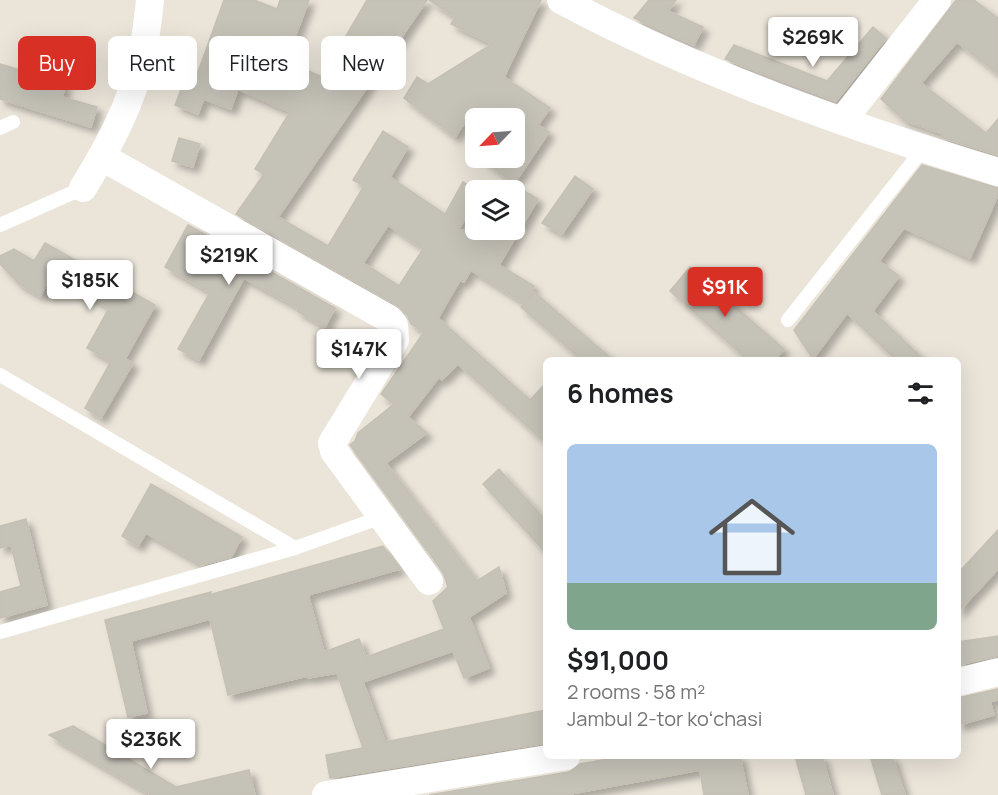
<!DOCTYPE html>
<meta charset="utf-8">
<style>
body{margin:0;font-family:Manrope,sans-serif;background:#f6f6f6;color:#202124;height:100vh;display:flex;flex-direction:column;font-size:22px;white-space:nowrap}
*{box-sizing:border-box;margin:0}
p{font-size:20px;color:#757577}
.icon{flex:none;width:33px;height:33px;fill:none;stroke:currentColor;stroke-width:2;stroke-linecap:round;stroke-linejoin:round}
.map{position:relative;flex:1;overflow:hidden}
.sheet{position:absolute;left:543px;top:357px;width:418px;height:402px;display:flex;flex-direction:column;background:#fff;border-radius:9px;box-shadow:0 6px 24px #0002}
.sheet>*{flex:none}
.hud{position:absolute;left:18px;top:36px;width:435px;height:54px;display:flex;gap:12px}
.needle{width:39px;rotate:245deg}
.tools{position:absolute;left:465px;top:108px;display:grid;gap:12px}
.tools a{display:grid;place-items:center;width:60px;height:60px;border-radius:9px;background:#fff;box-shadow:0 6px 24px #0002;font-size:30px}
.price{position:absolute;translate:-50% -51px;padding:0 14px;border-radius:6px;background:#fff;color:#222;font-size:20px;line-height:39px;filter:drop-shadow(0 2px 3px #0008)}
.price::after{content:'';position:absolute;left:50%;top:36px;width:18px;height:14px;margin-left:-9px;background:inherit;clip-path:polygon(0 0,100% 0,50% 100%)}
.price.selected{background:#d93025;color:#fff}
ul{padding:0;list-style:none}
li{display:grid;align-content:center;gap:12px;height:318px;padding:0 24px}
li span{display:grid;place-items:center;height:186px;border-radius:9px;color:#555}
li>.icon{margin-inline-start:auto}
span .icon{width:108px;height:108px;fill:#fffc;stroke-width:1}
li b{font-size:26px}
h2{display:flex;justify-content:space-between;align-items:center;height:72px;padding:0 24px;font-size:26px}
.chip{padding:0 21px;border-radius:9px;background:#fff;box-shadow:0 6px 24px #0002;font-size:21px;line-height:54px}
.chip.selected{background:#d93025;color:#fff}
.map>svg:first-child{display:block}
.building{fill:#c5c2b8;stroke:#c5c0b3;stroke-width:1.5;fill-rule:evenodd;filter:url(#shadow)}
.lines{fill:none;stroke-linecap:round;stroke-linejoin:round}
.service{stroke:#fff;stroke-width:14}
.minor{stroke:#fff;stroke-width:28}
</style>
<div class="map">
<svg width="998" height="795" viewBox="0 0 998 795">
<defs>
<filter id="shadow"><feDropShadow dx="5.5" dy="5.5" stdDeviation="3" flood-color="#0004"/></filter>
</defs>
<rect width="100%" height="100%" fill="#eae4d9"/>
<g class="building">
<path d="M224,0H254L277,9L280,0H309L286,61L322,77L367,0H427L278,217L328,246L364,186L353,180L383,131L408,147L390,177L445,214L463,182L476,190V200L458,230H514V185L538,199L499,265L534,286L527,300L534,292L613,360H582L521,307L524,303L471,270L464,282L460,280L438,318L530,400L546,383V443L458,364L442,380L439,377L408,417L427,433L386,463L477,581L499,567L506,593L469,617L489,668L464,678L453,651L363,682L385,742L546,710V743L330,778L326,755L363,748L337,673L308,678L307,676L228,695L210,619L131,641L147,713L128,717L105,620L211,592L209,595L383,546L400,569L308,595L324,652L359,639L366,657L444,629L433,601L448,587L443,572L350,445L355,441L358,433L394,404L381,394L424,332L411,324L407,314L397,305L236,214L264,174L255,169L290,112L238,89L231,109L204,99L198,114L175,105L189,69L198,72ZM388,225L423,249L399,286L363,263Z"/>
<path d="M429,0H541L504,77L550,108L538,125L549,132L514,184L481,158H514V118H499L491,113L485,118H468L455,137L404,98L417,77L428,84L492,44L451,24L455,17Z"/>
<path d="M649,0H676L668,11L703,27L694,45L634,18Z"/>
<path d="M956,0H974L998,18V74L957,42L921,83L986,133L998,119V155L941,137L943,134L904,120L881,99Z"/>
<path d="M873,27L886,38L836,101L725,59L734,45L827,81Z"/>
<path d="M0,64L66,84L62,97L97,107L91,127L0,99Z"/>
<path d="M179,138L200,144L193,167L172,161Z"/>
<path d="M922,165L998,188V195L970,258L904,228L879,261L899,276L873,311L924,360H896L847,313L813,359L794,330Z"/>
<path d="M575,176L593,189L562,234L542,223Z"/>
<path d="M188,225L335,308L325,327L297,311L299,308L244,278L199,360L178,349L210,292L165,267Z"/>
<path d="M45,243L155,305L125,359L133,363L101,418L85,408L111,361L87,348L109,308L52,275L40,296L19,284L0,264V256L14,249L34,261Z"/>
<path d="M690,267L784,349L775,360H748L670,291Z"/>
<path d="M499,469L546,521V553L483,484Z"/>
<path d="M151,484L242,537L231,557L202,565L146,533L138,546L122,536Z"/>
<path d="M26,519L47,605L0,618V592L21,586L11,545L0,548V526Z"/>
<path d="M998,530V569L958,612V573Z"/>
<path d="M998,636V656L958,665V642Z"/>
<path d="M998,689V700L990,701L994,715L958,725V698Z"/>
<path d="M73,726L176,787L249,770L255,795H151L49,735Z"/>
<path d="M625,756H740L748,795H704L700,770L565,795H429L569,772L580,764Z"/>
<path d="M795,756H822L833,795H806Z"/>
<path d="M870,756H892L905,795H882Z"/>
</g>
<g class="lines">
<g class="service">
<path d="M0,128L13,122"/>
<path d="M0,225L83,188"/>
<path d="M788,320L923,149"/>
<path d="M0,375L295,548L382,517"/>
<path d="M0,632L295,548"/>
</g>
<g class="minor">
<path d="M561,0C697,73 851,127 998,172"/>
<path d="M842,121L937,0"/>
<path d="M102,157L389,319L394,325L395,340L332,443L334,451L429,581"/>
<path d="M83,188C108,147 132,104 142,56C146,38 148,18 150,0"/>
<path d="M958,682L998,672"/>
<path d="M326,795L566,756"/>
</g>
</g>
</svg>
<div class="tools">
<a><svg class="needle" viewBox="-14 -14 28 28"><path d="M0-13l5 13h-10z" fill="#e53935"/><path d="M0 13l5-13h-10z" fill="#757577"/></svg></a>
<a><svg class="icon" aria-label="layers" viewBox="0 0 24 24"><path d="M12 4l9 5-9 5-9-5zM3 14l9 5 9-5"/></svg></a>
</div>
<b class="price" style="left:813px;top:68px">$269K</b>
<b class="price" style="left:229px;top:286px">$219K</b>
<b class="price" style="left:90px;top:311px">$185K</b>
<b class="price selected" style="left:725px;top:318px">$91K</b>
<b class="price" style="left:359px;top:380px">$147K</b>
<b class="price" style="left:151px;top:770px">$236K</b>
<div class="hud">
<a class="chip selected">Buy</a>
<a class="chip">Rent</a>
<a class="chip">Filters</a>
<a class="chip">New</a>
</div>
<section class="sheet">
<h2>6 homes<svg class="icon" aria-label="filters" viewBox="0 0 24 24"><path d="M4 7h16M4 17h16"/><circle cx="9" cy="7" r="2"/><circle cx="15" cy="17" r="2"/></svg></h2>
<ul>
<li><span style="background:linear-gradient(#a9c7e8 75%,#7fa58c 0)"><svg class="icon" aria-label="home" viewBox="0 0 24 24"><path d="M3 11l9-7 9 7M6 9v11h12V9"/></svg></span><div><b>$91,000</b><p>2 rooms · 58 m²</p><p>Jambul 2-tor koʻchasi</p></div></li>
</ul>
</section>
</div>
